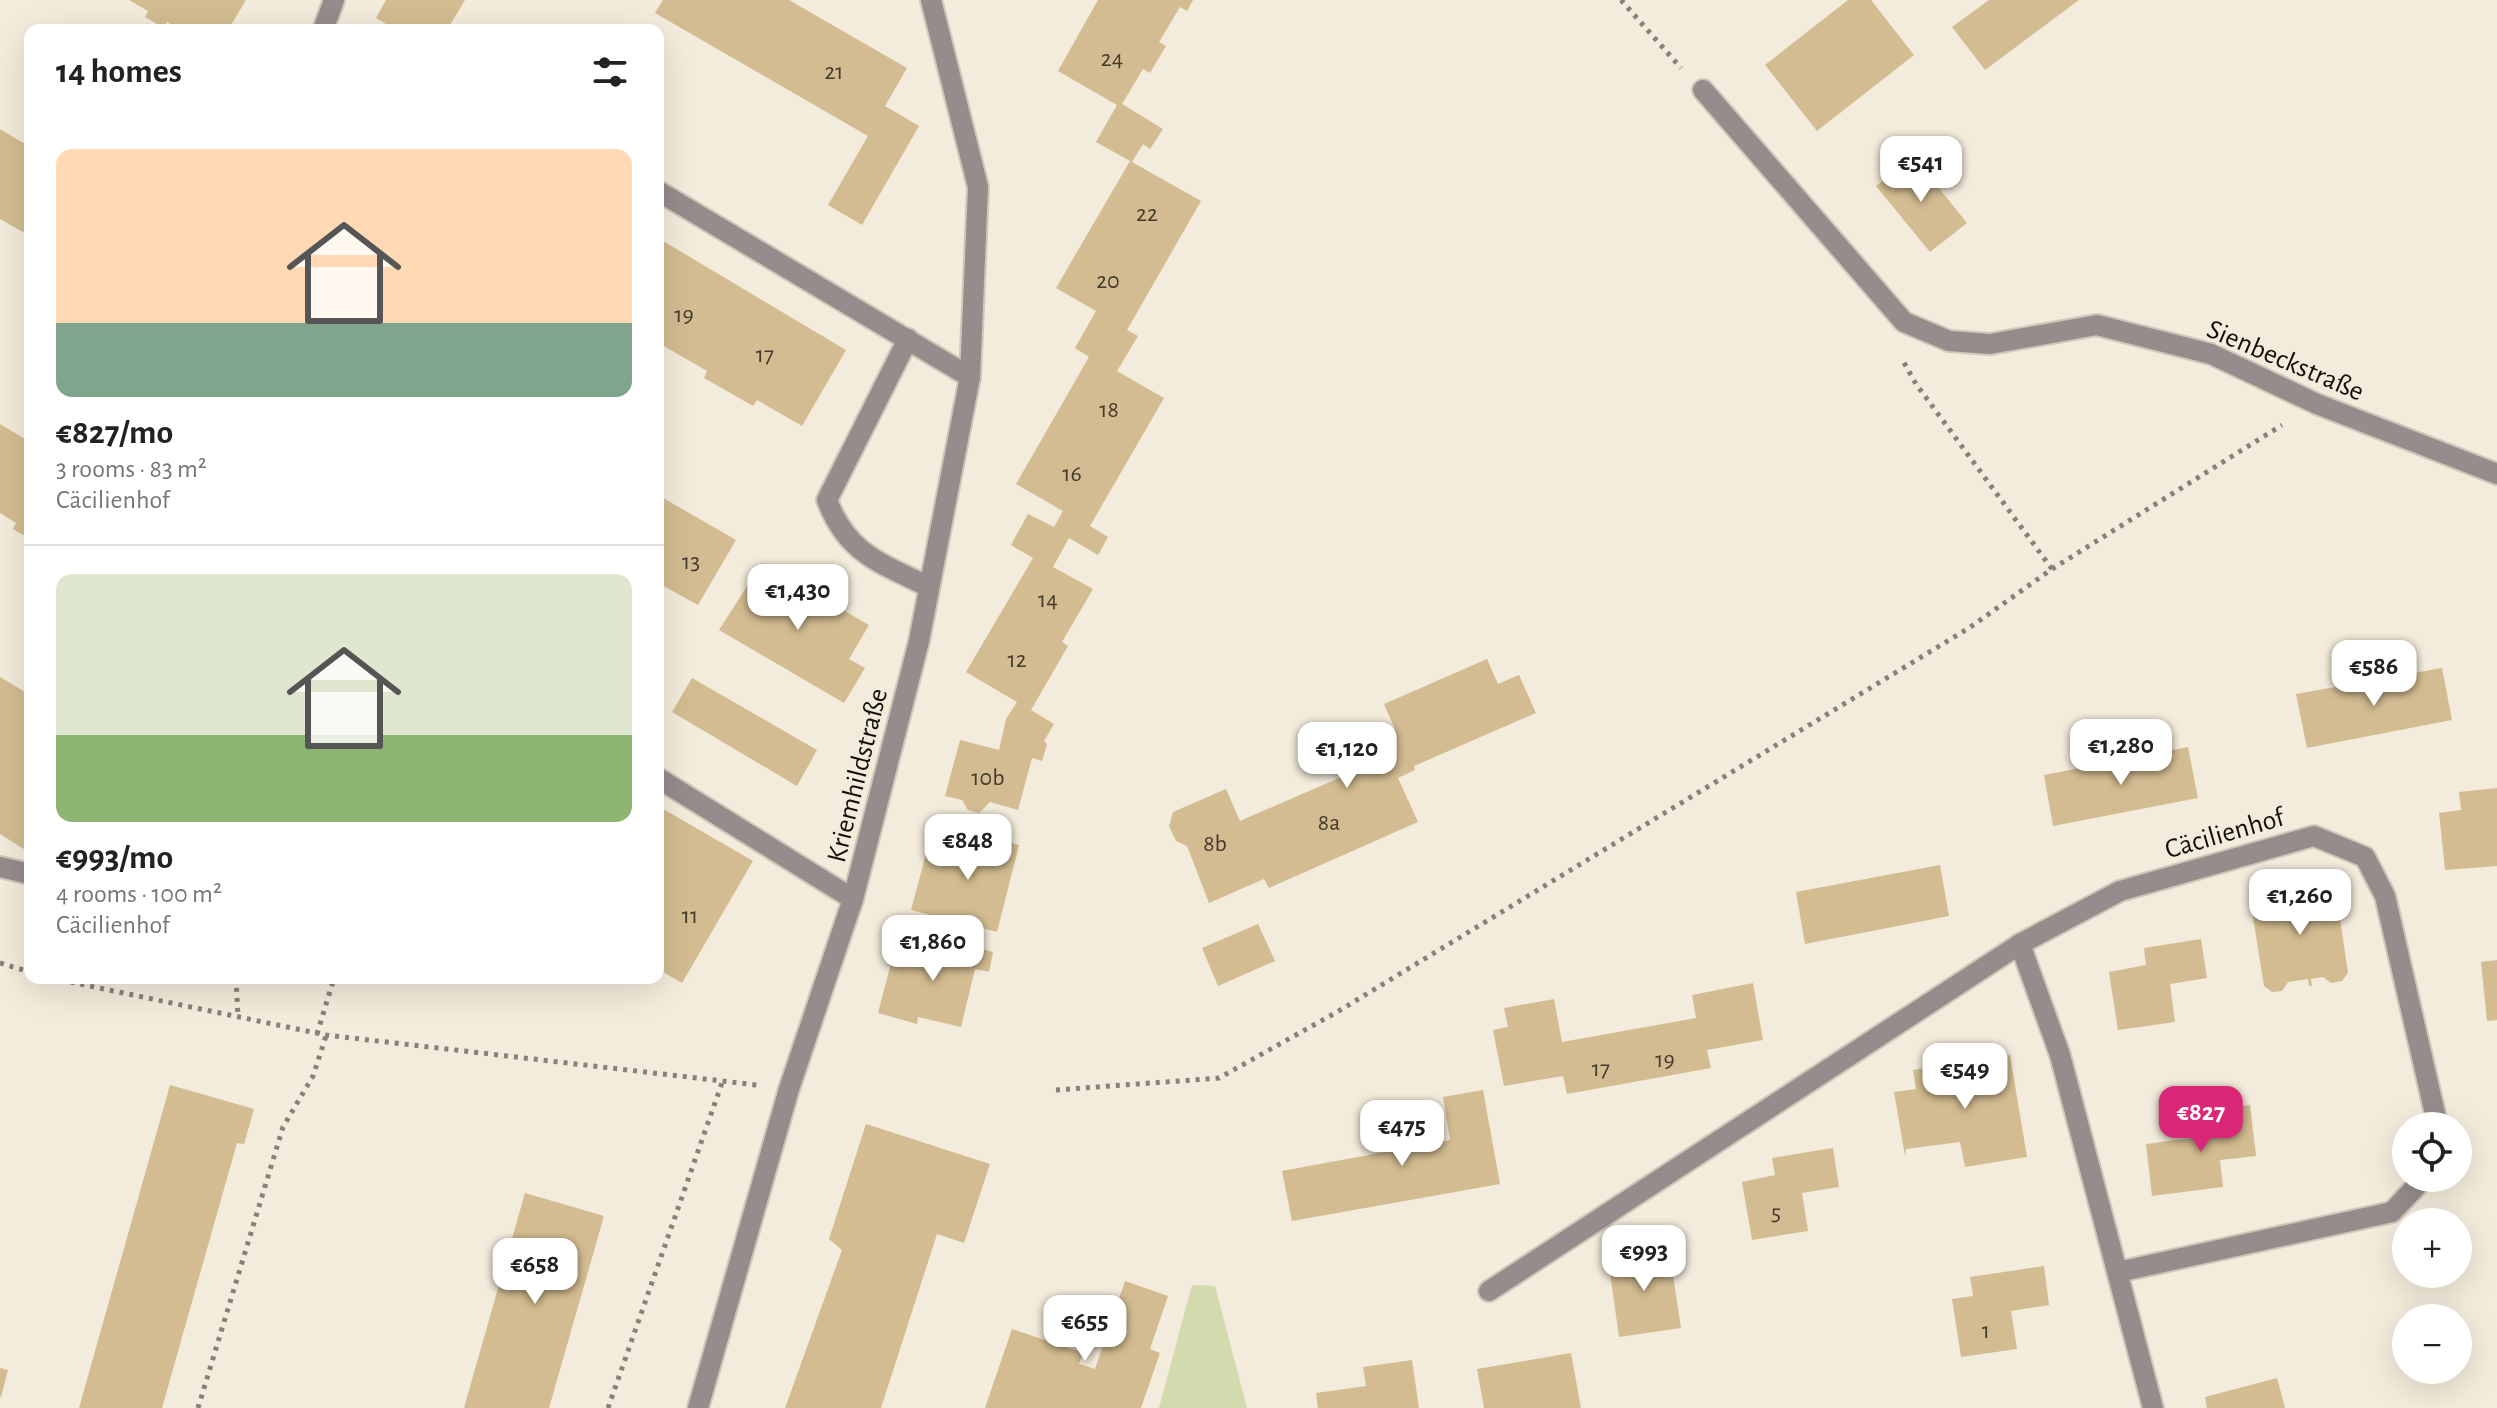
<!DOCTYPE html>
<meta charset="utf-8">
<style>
body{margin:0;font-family:"Alegreya Sans",sans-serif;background:#f2f2f2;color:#222;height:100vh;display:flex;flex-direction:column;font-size:30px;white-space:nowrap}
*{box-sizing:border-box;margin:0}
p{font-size:26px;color:#767676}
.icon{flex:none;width:44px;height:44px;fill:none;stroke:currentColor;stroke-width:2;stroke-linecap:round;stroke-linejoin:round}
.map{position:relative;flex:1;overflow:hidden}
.details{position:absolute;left:24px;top:24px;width:640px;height:960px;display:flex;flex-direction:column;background:#fff;border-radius:16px;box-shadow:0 8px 32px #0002}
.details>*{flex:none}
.tools{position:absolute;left:2392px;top:1112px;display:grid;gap:16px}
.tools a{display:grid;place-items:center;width:80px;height:80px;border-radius:50%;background:#fff;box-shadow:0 8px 32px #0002;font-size:40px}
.price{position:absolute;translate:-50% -68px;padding:0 18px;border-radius:16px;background:#fff;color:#222;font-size:26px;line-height:52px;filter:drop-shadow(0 2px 4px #0008)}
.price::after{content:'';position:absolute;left:50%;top:48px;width:24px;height:18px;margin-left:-12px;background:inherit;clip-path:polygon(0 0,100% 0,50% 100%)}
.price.on{background:#db2777;color:#fff}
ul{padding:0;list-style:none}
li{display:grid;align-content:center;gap:16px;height:424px;padding:0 32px}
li+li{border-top:2px solid #e0e0e0}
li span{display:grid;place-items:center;height:248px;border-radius:16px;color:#555}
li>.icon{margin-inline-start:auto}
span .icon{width:144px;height:144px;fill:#fffc;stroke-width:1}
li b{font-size:34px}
h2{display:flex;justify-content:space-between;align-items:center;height:96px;padding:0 32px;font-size:34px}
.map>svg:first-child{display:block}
.green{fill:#d3daae}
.building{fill:#d3bc91}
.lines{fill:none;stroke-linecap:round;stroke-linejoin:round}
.service-casing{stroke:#cfc8b9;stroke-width:24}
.minor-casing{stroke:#cfc8b9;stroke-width:24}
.path{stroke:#878277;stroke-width:5;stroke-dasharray:4 6;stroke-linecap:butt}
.service{stroke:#958d8c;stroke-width:20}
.minor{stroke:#958d8c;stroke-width:20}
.labels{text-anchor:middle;stroke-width:7;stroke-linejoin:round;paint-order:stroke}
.number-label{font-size:24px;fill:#423a2b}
.street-label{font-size:28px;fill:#110f09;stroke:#f3ebdb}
</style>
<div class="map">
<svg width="2497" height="1408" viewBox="0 0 2497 1408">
<rect width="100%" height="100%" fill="#f3ebdb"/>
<path class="green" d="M1192,1285L1215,1286L1247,1408H1159Z"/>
<g class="building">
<path d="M129,0H246L228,30H181L167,22L164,28L145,17L148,11Z"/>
<path d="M386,0H465L447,30H396L376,18Z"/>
<path d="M663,0H789L907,68L885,106L919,126L862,225L828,205L868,136L655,13Z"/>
<path d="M1098,0H1193L1187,11L1180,7L1159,42L1166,46L1150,73L1143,69L1122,104L1163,129L1150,149L1143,144L1132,162L1201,201L1127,330L1138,336L1117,371L1164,398L1090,526L1108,537L1098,555L1069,538L1053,567L1093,589L1062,642L1068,646L1031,710L1054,724L1044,741L1047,744L1042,761L1032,758L1018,810L990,802L979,813L968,810L962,800L945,796L960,740L999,750L1006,719L1017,702L966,672L1033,558L1011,545L1028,514L1054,527L1063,511L1016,484L1089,357L1075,348L1096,311L1056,288L1130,161L1096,142L1117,105L1058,71Z"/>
<path d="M1848,0H1871L1914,55L1817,131L1765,65Z"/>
<path d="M1989,0H2079L1985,70L1952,27Z"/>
<path d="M0,129L30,147V236L0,219Z"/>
<path d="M1913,156L1967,223L1930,252L1876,186Z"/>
<path d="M658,238L846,350L802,426L757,400L753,406L704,378L707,371L662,345L658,352Z"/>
<path d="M0,424L30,442V539L13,529L16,523L0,513Z"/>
<path d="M658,495L736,540L698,605L658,583Z"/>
<path d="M762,563L869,625L849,659L865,668L844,703L719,630Z"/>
<path d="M1487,659L1498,684L1519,675L1536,713L1414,766L1415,770L1398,778L1418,822L1269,888L1264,879L1209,903L1187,846L1176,841L1169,826L1173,812L1226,789L1240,821L1387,757L1378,736L1395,729L1384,704Z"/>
<path d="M2442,668L2452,720L2307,748L2296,694Z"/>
<path d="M0,677L30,695V853L0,834Z"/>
<path d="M692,678L817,750L797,786L672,712Z"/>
<path d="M2188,747L2198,798L2053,826L2044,775Z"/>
<path d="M2497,788V866L2445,870L2439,813L2461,810L2459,792Z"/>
<path d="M658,806L753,861L682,983L658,969Z"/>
<path d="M962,830L1019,845L997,932L911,910L927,850L954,857Z"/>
<path d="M1940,865L1949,916L1805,944L1796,892Z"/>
<path d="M2319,885L2324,890L2330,889L2337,899L2348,973L2342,981L2331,983L2323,977L2311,979L2312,986H2309L2308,979L2288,982L2282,991L2272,992L2264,986L2251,905L2276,892Z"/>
<path d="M1258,924L1275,961L1218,986L1202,948Z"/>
<path d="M935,937L993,952L989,972L975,969L961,1027L918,1017L917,1024L878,1013L895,948L929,957Z"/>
<path d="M2201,939L2207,978L2170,984L2175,1022L2118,1030L2109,972L2146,965L2144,948Z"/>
<path d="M2497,960V1020L2487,1021L2481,962Z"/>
<path d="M1753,983L1763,1040L1707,1050L1711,1068L1567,1094L1563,1076L1504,1086L1493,1030L1508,1027L1504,1008L1554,999L1562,1042L1696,1018L1692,995Z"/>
<path d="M2010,1055L2027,1157L1965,1167L1960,1142L1906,1149L1905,1156L1894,1092L1916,1089L1913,1070Z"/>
<path d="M170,1085L254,1109L244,1144L237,1143L162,1408H79Z"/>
<path d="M1483,1090L1500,1184L1292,1221L1282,1171L1450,1140L1443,1097Z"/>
<path d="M2250,1105L2256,1156L2220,1160L2223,1187L2152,1196L2146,1144L2214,1135L2211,1110Z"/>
<path d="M866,1124L990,1164L964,1243L937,1234L881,1408H785L842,1250L829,1239Z"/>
<path d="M1833,1148L1839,1187L1802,1193L1808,1231L1752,1240L1742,1182L1775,1175L1772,1158Z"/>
<path d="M525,1193L604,1216L549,1408H464Z"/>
<path d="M1669,1249L1681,1328L1619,1337L1608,1258Z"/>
<path d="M2044,1266L2049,1305L2011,1311L2017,1349L1961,1357L1952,1299L1973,1296L1970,1277Z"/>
<path d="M1125,1281L1168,1296L1150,1349L1160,1353L1141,1408H985L1012,1329L1083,1353L1079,1364L1095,1369Z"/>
<path d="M1571,1353L1581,1408H1484L1477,1369Z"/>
<path d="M1412,1360L1419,1408H1318L1316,1393L1366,1386L1363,1367Z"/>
<path d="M0,1368L8,1370L1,1397H0Z"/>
<path d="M2277,1378L2285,1408H2207L2205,1397Z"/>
</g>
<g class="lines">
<defs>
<g id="service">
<path d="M1703,90L1904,322L1949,341L1990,344L2097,325L2211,354L2317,404L2497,474"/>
<path d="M658,191L970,377"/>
<path d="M908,339L827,500C847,554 881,563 929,587"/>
<path d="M658,778L853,899"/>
<path d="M0,867L30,874"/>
</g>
<g id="minor">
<path d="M323,30L334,0"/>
<path d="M2020,944L2060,1055L2153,1408"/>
<path d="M2118,1272L2392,1212L2424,1178"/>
<path d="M1489,1291L2020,944L2120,891L2314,836L2365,857L2385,896L2436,1118L2435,1126"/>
<path d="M698,1408L789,1089L853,899L919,641L970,377L978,187L931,0"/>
</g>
</defs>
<use href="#service" class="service-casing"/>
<use href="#minor" class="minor-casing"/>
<g class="path">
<path d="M1621,0L1681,68"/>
<path d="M2052,569L2282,425"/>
<path d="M0,963L30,972"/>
<path d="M51,978L326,1035L757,1085"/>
<path d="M236,978L238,1017"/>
<path d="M317,1034L334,978"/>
<path d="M1056,1090L1219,1078L1337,1012L1969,628L2052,569L1916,384L1902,359"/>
<path d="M198,1408L283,1127L313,1076L326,1036"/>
<path d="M608,1408L723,1080"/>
</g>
<use href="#service" class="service"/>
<use href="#minor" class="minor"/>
</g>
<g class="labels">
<g class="number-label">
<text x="1112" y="66">24</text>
<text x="834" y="79">21</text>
<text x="1147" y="221">22</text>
<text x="1108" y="288">20</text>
<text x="684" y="322">19</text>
<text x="765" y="362">17</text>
<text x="1109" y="417">18</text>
<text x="1072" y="481">16</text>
<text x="691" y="569">13</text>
<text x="1048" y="607">14</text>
<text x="1017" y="667">12</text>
<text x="988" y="785">10b</text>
<text x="1329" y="830">8a</text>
<text x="1215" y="851">8b</text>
<text x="690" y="923">11</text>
<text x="1665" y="1067">19</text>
<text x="1601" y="1076">17</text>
<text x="1776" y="1220">5</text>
<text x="1986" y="1338">1</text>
</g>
<g class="street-label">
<text transform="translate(2286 359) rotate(23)" y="10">Sienbeckstraße</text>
<text transform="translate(856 775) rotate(-76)" y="10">Kriemhildstraße</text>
<text transform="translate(2224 832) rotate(-16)" y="10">Cäcilienhof</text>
</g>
</g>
</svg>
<div class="tools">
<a><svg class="icon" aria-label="locate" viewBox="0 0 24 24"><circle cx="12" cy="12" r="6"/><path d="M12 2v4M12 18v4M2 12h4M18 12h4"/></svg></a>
<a>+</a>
<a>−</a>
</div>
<b class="price" style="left:1921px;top:204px">€541</b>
<b class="price" style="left:798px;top:632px">€1,430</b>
<b class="price" style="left:2374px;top:708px">€586</b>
<b class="price" style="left:2121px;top:787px">€1,280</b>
<b class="price" style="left:1347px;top:790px">€1,120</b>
<b class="price" style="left:968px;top:882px">€848</b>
<b class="price" style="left:2300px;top:937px">€1,260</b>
<b class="price" style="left:933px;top:983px">€1,860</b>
<b class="price" style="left:1965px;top:1111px">€549</b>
<b class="price on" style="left:2201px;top:1154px">€827</b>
<b class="price" style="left:1402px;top:1168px">€475</b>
<b class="price" style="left:1644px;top:1293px">€993</b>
<b class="price" style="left:535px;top:1306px">€658</b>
<b class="price" style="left:1085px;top:1363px">€655</b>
<section class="details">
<h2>14 homes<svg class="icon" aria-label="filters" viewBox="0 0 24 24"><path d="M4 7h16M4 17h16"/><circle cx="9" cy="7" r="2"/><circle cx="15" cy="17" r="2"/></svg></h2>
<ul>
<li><span style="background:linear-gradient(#ffd9b3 70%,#7fa58c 0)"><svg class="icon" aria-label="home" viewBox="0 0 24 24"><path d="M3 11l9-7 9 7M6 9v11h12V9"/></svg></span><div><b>€827/mo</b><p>3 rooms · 83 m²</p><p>Cäcilienhof</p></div></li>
<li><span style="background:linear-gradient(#dfe7d0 65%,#8fb573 0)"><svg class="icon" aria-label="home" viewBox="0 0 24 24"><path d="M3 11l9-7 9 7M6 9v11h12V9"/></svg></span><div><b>€993/mo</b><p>4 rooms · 100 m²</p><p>Cäcilienhof</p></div></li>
</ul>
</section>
</div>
